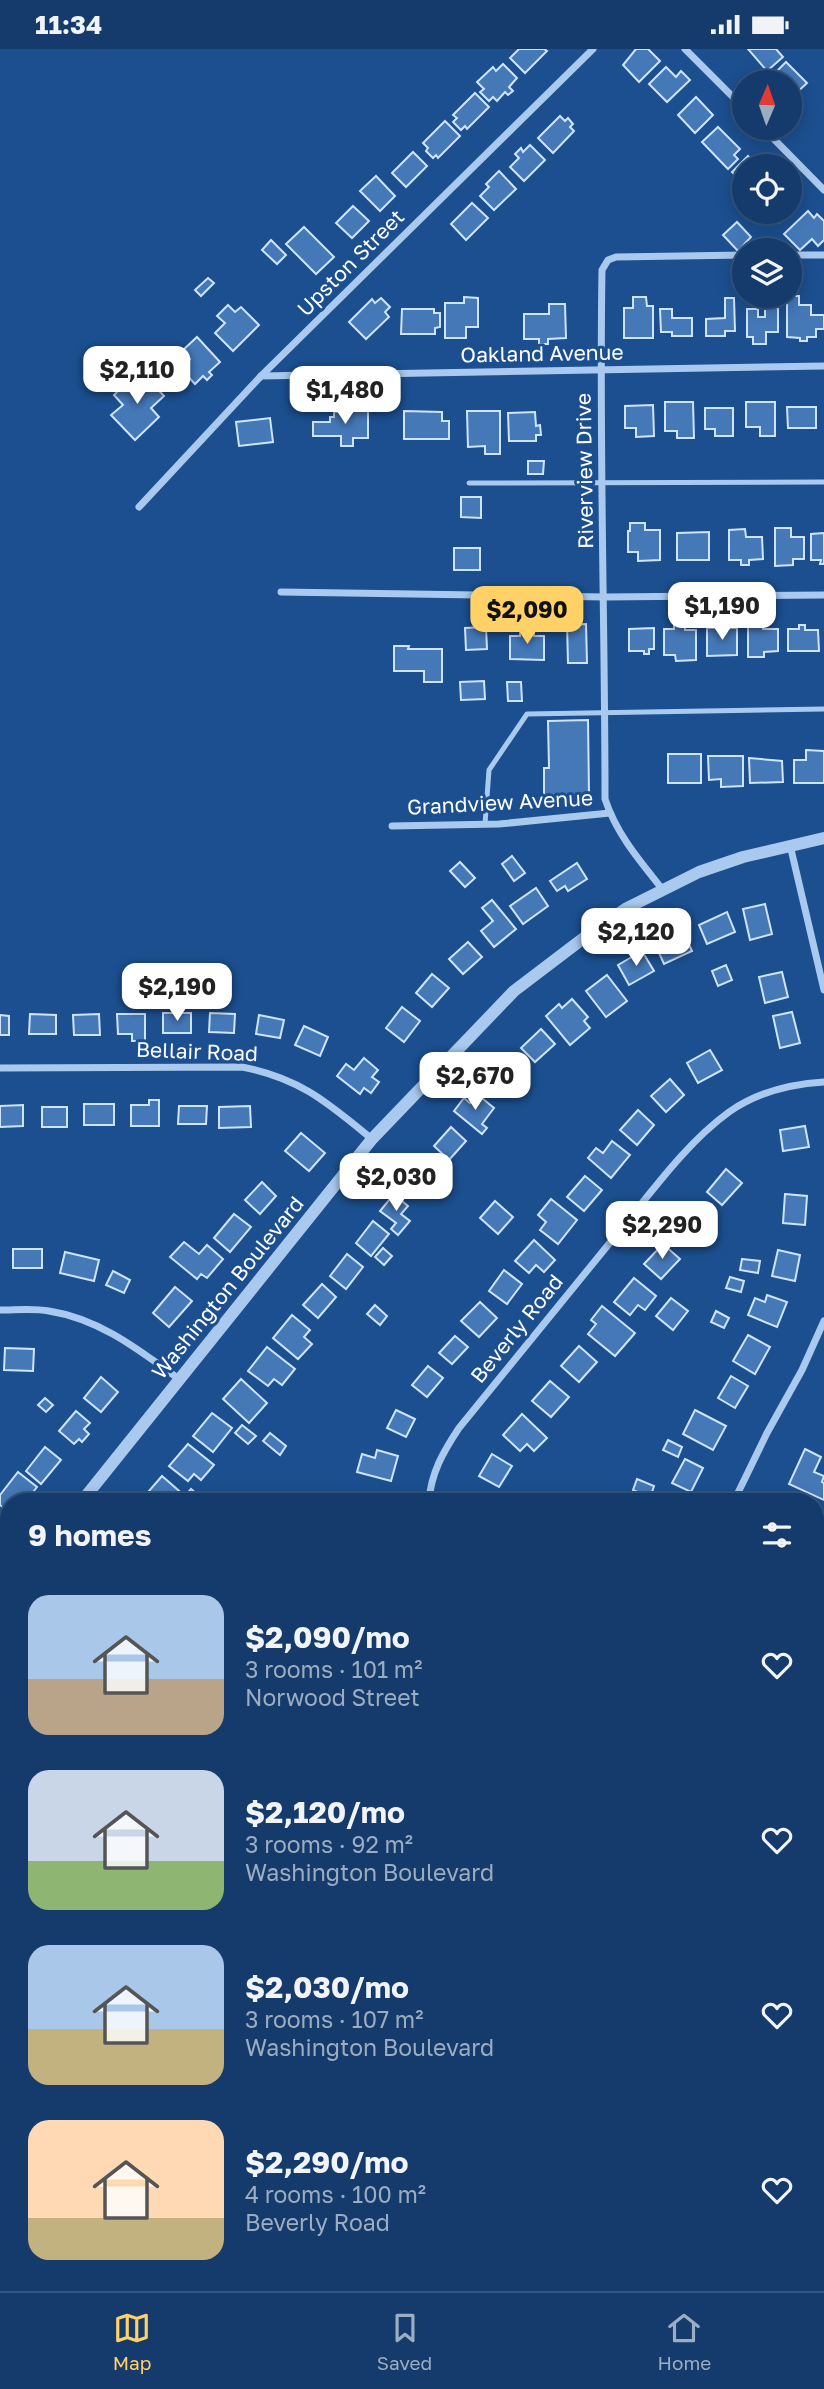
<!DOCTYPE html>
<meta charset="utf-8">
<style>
body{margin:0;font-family:"Golos Text",sans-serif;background:#1d4271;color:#f1f3f6;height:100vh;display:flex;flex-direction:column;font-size:26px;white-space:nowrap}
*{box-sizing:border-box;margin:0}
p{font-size:23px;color:#9dadc1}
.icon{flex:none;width:38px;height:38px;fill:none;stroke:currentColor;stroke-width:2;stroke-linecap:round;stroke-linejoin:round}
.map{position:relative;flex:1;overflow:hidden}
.panel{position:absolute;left:0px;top:1444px;width:824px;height:800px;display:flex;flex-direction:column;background:#143b6b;border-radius:28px 28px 0 0;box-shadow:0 4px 18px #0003,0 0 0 2px #33557e}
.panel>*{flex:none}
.needle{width:46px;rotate:2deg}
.fabs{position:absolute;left:732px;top:21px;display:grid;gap:14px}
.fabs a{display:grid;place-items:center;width:70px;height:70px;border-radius:50%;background:#143b6b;box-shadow:0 4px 18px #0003,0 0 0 2px #33557e;font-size:35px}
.price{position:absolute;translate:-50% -60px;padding:0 16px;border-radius:14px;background:#fff;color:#222;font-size:23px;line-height:46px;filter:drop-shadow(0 2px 4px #0008)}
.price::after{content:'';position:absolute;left:50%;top:42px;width:21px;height:16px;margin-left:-10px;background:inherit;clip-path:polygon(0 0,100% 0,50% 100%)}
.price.selected{background:#ffd166;color:#111}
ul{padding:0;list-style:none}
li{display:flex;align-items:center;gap:21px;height:175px;padding:0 28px}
li span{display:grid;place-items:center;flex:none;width:196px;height:140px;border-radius:21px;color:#555}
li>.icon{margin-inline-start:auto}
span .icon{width:84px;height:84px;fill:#fffc;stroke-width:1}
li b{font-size:30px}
h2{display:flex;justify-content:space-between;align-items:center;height:84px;padding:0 28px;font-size:30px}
.status{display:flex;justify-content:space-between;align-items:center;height:49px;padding:0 35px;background:#143b6b;direction:ltr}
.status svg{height:19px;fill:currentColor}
.dock{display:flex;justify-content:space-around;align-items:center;height:98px;border-top:2px solid #33557e;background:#143b6b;font-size:19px;color:#9dadc1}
.dock a{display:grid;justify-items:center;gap:4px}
.dock .selected{color:#ffd166}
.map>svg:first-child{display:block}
.green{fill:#2e69ad}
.building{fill:#4478b7;stroke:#cfe3fa;stroke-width:2}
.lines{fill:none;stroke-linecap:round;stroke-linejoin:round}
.service{stroke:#a9c9ee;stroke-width:5}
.minor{stroke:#a9c9ee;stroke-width:7}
.tertiary{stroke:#a9c9ee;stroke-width:12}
.labels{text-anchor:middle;stroke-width:6;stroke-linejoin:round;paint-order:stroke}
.street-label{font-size:21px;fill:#fff;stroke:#1b4f8f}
</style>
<div class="status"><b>11:34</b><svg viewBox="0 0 49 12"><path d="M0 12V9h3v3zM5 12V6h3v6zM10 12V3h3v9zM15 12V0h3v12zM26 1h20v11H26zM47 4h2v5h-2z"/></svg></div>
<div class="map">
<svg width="824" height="2242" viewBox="0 0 824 2242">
<rect width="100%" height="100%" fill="#1b4f8f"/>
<path class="green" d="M816,2005H824V2242H189L190,2235H816Z"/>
<g class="building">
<path d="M519,0H544L547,2L525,24L510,9Z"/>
<path d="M636,0H648L660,12L639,33L623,16Z"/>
<path d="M748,0H776L783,8L767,22Z"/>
<path d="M786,13L807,34L790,50L789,33H774L770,29Z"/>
<path d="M503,15L517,29L509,38L513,42L508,46L505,43L497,52L493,48L489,52L480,43L484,40L477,33L493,18L496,22Z"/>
<path d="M666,18L676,28L681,22L690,31L667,53L649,35Z"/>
<path d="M475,44L489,58L467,80L465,77L461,81L453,73L457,69L453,66Z"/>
<path d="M696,48L713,66L695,84L678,66Z"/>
<path d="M560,67L565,72L568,69L573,75L570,78L574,82L553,104L538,89Z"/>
<path d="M445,72L460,87L438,109L436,106L433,109L426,102L428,99L423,94Z"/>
<path d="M718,78L740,100L734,106L738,110L728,120L702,93Z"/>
<path d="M530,96L545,111L524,132L510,118L519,109L515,105L521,99L523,103Z"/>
<path d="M413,103L427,117L406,138L392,124Z"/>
<path d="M748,107L755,114L759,110L767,117H744V135L732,123Z"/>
<path d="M499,122L516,140L494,161L480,147L489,138L486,135Z"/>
<path d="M376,127L395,147L380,162L360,142Z"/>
<path d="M472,154L488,169L466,191L451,175Z"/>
<path d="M353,157L369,172L352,189L336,174Z"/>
<path d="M808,162L814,169L817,165L824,172V191L818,197L812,190L800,201L784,185Z"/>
<path d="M761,163H785L788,165L779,174L773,169L770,172Z"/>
<path d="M737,173L751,188L738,202L723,186Z"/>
<path d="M304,178L334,208L316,225L286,195Z"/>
<path d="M271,191L286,206L277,215L262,201Z"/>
<path d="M208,229L214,234L201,247L195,241Z"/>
<path d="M787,247H799V256H811V266H824V280H816V288H807V292H800V289L787,288Z"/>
<path d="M464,248L478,249V278H466V289H445V254H464Z"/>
<path d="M633,248H646L647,257H653V289H624V259H633Z"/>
<path d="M381,249L390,258L385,263L389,268L366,290L349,273L372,250L375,254Z"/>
<path d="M725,249H734L735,282H725V287H706V270L725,269Z"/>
<path d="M549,255H565L566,289L548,290V295H539V290H524V265H549Z"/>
<path d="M228,256L235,263L241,258L259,276L233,302L215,284L225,274L217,267Z"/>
<path d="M765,259H778V283H766V295H753V288H747V260H758V268H765Z"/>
<path d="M402,260H434V264H440V278L435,279V285H401Z"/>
<path d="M660,260H672V269H692V287H672V283H661Z"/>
<path d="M197,288L220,313L209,323L212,326L207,331L203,327L195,335L180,319L190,310L182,302Z"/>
<path d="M145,327L164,347L151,359L159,368L135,391L111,366L123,356L114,346L130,330L135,336Z"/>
<path d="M665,353H693L694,389H677V382H665Z"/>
<path d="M746,353H775V387H760V378H746Z"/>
<path d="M347,356H356V362H368V389H353V397H341V387H313V373H330V368H334V363L347,362Z"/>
<path d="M653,356L654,387L636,388V379H625V357Z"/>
<path d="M787,358H816V379H788Z"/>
<path d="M705,359H733V387H715V380H705Z"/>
<path d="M404,362L442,363V372H449V390H404Z"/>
<path d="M467,362H500V405H485V397L468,398Z"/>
<path d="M535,363L536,377L540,376L541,386H536V392H509L508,364Z"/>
<path d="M270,369L273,393L239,397L236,373Z"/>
<path d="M528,412H544L543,425H528Z"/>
<path d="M461,448H481V469L461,468Z"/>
<path d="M630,474H645V481H660V511L638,512V503H628V482H630Z"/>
<path d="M775,479H791V488H804V510H793V516L775,517Z"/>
<path d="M745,480L746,488H762L763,510L749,511V516H741V511H729V481Z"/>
<path d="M709,483V511H677V484Z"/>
<path d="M824,484V515H820L821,511H811V485Z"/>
<rect x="454" y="499" width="26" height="22"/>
<path d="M748,574H763V580H778V602L764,603V608H748Z"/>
<path d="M586,575L587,614H568L567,576Z"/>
<path d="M674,575L685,576V581H696V611L676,612L675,606H664V580H674Z"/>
<path d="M799,576H805V581H818L819,602H788V580H799Z"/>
<path d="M486,578L487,600L466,601L465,579Z"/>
<path d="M654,579V600H649V605H644V602H629V580Z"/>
<path d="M707,579H737V606L707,607Z"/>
<path d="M520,581H534V587H544V611L510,610V587H520Z"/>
<path d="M394,597H409L408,600H442V633H424V622H394Z"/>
<path d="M484,632L485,650L461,651L460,633Z"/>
<path d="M507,633H521L522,652H508Z"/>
<path d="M588,671L589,745L544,746V719H549L548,672Z"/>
<path d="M806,701L824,702V734H794V711H806Z"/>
<rect x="668" y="705" width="33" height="29"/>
<path d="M708,707H743V737L721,738V730L709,731Z"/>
<path d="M749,709L782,712L783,733L750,734Z"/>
<path d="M512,807L525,824L514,832L502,815Z"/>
<path d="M460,813L475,829L465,838L450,822Z"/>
<path d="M577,814L587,830L568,842L565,837L557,842L550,832Z"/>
<path d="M536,839L548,857L523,875L510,857Z"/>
<path d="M492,851L516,880L494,898L481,882L493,872L482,859Z"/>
<path d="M765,855L772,885L750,891L743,860Z"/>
<path d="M727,863L735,883L707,895L699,876Z"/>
<path d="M682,880L692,902L664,915L654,893Z"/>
<path d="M468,893L482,908L463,925L449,910Z"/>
<path d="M642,902L654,922L629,936L618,916Z"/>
<path d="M726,916L732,931L718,937L712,922Z"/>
<path d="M782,923L788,948L765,954L759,928Z"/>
<path d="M432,925L449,939L432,958L416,944Z"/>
<path d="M607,926L627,952L606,968L586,942Z"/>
<path d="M572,950L588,968L584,972L590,979L570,996L546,967L559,955L562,959Z"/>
<path d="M402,958L420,972L404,993L386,979Z"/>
<path d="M792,963L800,994L780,999L773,967Z"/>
<rect x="163" y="964" width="28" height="20"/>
<path d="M210,964L235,965L234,984L209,983Z"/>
<path d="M30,965L56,966V985H29Z"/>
<path d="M99,965L100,986H74L73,966Z"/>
<path d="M117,965H145V992H132V985H118Z"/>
<path d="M0,966L9,967V986H0Z"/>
<path d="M259,966L284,971L280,989L256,985Z"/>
<path d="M304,977L328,988L320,1007L295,996Z"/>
<path d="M541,980L555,995L535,1013L521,999Z"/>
<path d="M710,1001L722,1021L698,1034L687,1014Z"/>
<path d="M510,1008L526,1021L507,1043L491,1030Z"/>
<path d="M364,1009L378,1021L372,1028L379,1033L371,1044L364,1039L360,1045L337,1027L346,1015L354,1021Z"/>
<path d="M670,1030L684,1046L666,1063L651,1047Z"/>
<path d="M477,1045L494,1059L482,1075L487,1079L482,1085L454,1062L464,1049L470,1054Z"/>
<path d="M149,1051H159V1077H131V1056H149Z"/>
<rect x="84" y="1055" width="30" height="21"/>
<path d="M23,1056V1077L0,1078V1057Z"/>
<path d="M179,1057H207L206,1075H178Z"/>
<path d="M250,1057L251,1078L219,1079V1058Z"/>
<rect x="42" y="1058" width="25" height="20"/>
<path d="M638,1061L654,1076L637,1096L620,1081Z"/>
<path d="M805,1077L809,1098L783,1102L780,1081Z"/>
<path d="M451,1078L466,1092L449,1111L434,1097Z"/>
<path d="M301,1084L325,1104L309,1122L285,1102Z"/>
<path d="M612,1092L630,1106L611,1129L588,1109L596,1099L603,1104Z"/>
<path d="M424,1115L438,1127L422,1144L408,1132Z"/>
<path d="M726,1120L742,1134L722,1156L707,1143Z"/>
<path d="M585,1127L602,1141L584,1162L567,1148Z"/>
<path d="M262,1133L276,1147L260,1165L245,1151Z"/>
<path d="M394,1145L408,1157L401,1165L410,1172L398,1186L391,1180L396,1174L380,1162Z"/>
<path d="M785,1145L807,1147L805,1176L783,1174Z"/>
<path d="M551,1150L577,1171L558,1195L540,1181L546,1173L538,1166Z"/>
<path d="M495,1152L513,1168L498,1185L480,1169Z"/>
<path d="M693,1158L709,1170L691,1194L675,1182Z"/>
<path d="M234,1165L251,1178L230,1203L214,1189Z"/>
<path d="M373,1172L389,1185L371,1207L356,1194Z"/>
<path d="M534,1191L555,1211L544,1223L536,1216L529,1224L515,1212Z"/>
<path d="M184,1193L199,1205L207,1196L223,1210L207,1229L201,1225L197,1230L170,1208Z"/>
<path d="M663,1195L680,1210L661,1230L644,1215Z"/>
<path d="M383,1199L392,1207L384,1216L375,1208Z"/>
<rect x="13" y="1200" width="29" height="19"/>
<path d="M778,1201L800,1206L795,1232L772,1227Z"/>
<path d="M65,1203L99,1211L94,1232L60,1224Z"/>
<path d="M347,1205L363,1218L346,1240L330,1227Z"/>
<path d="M742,1210L760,1212L758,1224L740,1221Z"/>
<path d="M504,1221L522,1235L507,1255L489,1242Z"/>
<path d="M113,1222L130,1231L124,1244L106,1236Z"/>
<path d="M730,1228L744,1232L741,1243L726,1239Z"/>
<path d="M634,1229L656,1247L645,1261L638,1256L630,1266L614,1253Z"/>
<path d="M322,1235L336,1248L318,1269L303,1256Z"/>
<path d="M175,1238L192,1252L169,1278L153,1264Z"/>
<path d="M767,1246L787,1253L777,1278L748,1266L755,1249L765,1253Z"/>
<path d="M671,1249L688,1262L673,1281L656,1267Z"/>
<path d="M480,1253L497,1269L479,1288L461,1272Z"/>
<path d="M375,1256L387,1267L380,1276L367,1265Z"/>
<path d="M602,1257L635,1284L615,1307L588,1285L596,1275L591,1271Z"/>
<path d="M716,1262L729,1269L724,1279L711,1273Z"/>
<path d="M292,1266L310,1281L304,1288L312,1295L298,1310L273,1289Z"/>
<path d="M748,1286L770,1298L755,1325L733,1312Z"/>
<path d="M455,1287L468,1298L452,1315L439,1304Z"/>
<path d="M579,1297L597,1313L579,1333L561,1317Z"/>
<path d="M267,1298L295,1320L282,1336L274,1330L268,1337L248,1322Z"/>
<path d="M5,1299L34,1300L33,1322L4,1321Z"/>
<path d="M428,1317L443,1329L427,1348L412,1336Z"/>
<path d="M731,1327L748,1337L735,1359L718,1349Z"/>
<path d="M101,1328L118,1343L101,1363L84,1349Z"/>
<path d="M241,1330L267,1354L249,1374L223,1350Z"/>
<path d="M550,1332L569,1348L551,1368L532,1352Z"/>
<path d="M45,1349L53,1356L46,1363L38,1356Z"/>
<path d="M396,1361L415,1370L406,1388L387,1379Z"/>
<path d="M695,1361L726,1377L713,1401L683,1385Z"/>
<path d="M76,1362L90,1374L84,1380L89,1385L82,1393L79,1390L74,1395L59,1382Z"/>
<path d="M212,1364L232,1379L213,1403L193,1387Z"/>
<path d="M522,1365L547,1389L534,1402L527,1395L520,1402L503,1386Z"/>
<path d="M242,1376L256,1387L248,1395L235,1384Z"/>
<path d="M270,1384L286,1397L280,1406L263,1392Z"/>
<path d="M668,1391L682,1398L678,1408L663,1401Z"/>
<path d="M188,1395L214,1416L201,1431L194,1425L188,1432L169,1417Z"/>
<path d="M45,1398L61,1411L41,1435L26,1422Z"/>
<path d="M805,1400L821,1408L814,1423L824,1427L822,1433L824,1434V1451L789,1435Z"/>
<path d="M377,1401L398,1407L391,1432L357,1423L362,1405L375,1409Z"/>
<path d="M492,1405L512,1417L499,1438L479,1427Z"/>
<path d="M685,1410L703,1419L691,1443L672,1434Z"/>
<path d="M18,1423L37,1438L26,1452H9V1463L0,1456V1446Z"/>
<path d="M162,1427L185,1447L191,1440L205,1452H145L142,1450Z"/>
<path d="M637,1430L654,1437L650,1449L633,1441Z"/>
<path d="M816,1537L824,1541V1552L818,1564L816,1562Z"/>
<path d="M0,1703L9,1706V1734L0,1731Z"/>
<path d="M0,1750L6,1752L0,1776Z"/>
<path d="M824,1819V1834L818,1835L816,1820Z"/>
<path d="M824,1901V1921L816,1922V1902Z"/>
<path d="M824,2049V2098L816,2102V2053Z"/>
</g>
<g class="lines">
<g class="service">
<path d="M469,434L824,433"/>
<path d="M485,775L489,721L527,665L824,660"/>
<path d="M816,2033L824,2034"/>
<path d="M816,2167L824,2185"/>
<path d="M628,2242L634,2235"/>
</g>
<g class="minor">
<path d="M685,0L744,59"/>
<path d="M763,79L824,141"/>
<path d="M789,206H824"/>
<path d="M261,327L824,317"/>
<path d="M139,458L261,327L593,0"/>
<path d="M281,543L605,548L824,546"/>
<path d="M392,777L499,775L610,764"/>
<path d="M790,796L824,941"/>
<path d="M663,841C640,812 617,786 605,750C605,574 599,397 602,221L608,211L616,208L744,206"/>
<path d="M0,1019L242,1018C300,1029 328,1054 372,1090"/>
<path d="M0,1261C16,1261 34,1259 49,1262C100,1270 139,1301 179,1330"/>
<path d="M429,1452C431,1424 443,1403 459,1379C512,1314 564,1250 617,1185C651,1144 686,1094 729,1063C756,1044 791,1035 824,1033"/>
<path d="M734,1452L767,1384L802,1321L824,1272"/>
<path d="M816,1495L824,1499"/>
<path d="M0,1560L9,1564"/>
<path d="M0,1860H9"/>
<path d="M816,1984H824"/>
<path d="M0,1995H9"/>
</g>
<g class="tertiary">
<path d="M82,1452L372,1090L514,942L589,885L627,859L699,823L743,808L824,789"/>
<path d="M0,1556L9,1545"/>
<path d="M0,2166L9,2188"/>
<path d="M27,2235L30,2242"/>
</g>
</g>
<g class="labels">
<g class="street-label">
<text transform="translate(351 214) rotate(-45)" y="7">Upston Street</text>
<text transform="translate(542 305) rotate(-1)" y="7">Oakland Avenue</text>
<text transform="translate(585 422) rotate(-91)" y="7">Riverview Drive</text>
<text transform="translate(500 754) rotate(-3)" y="7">Grandview Avenue</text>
<text transform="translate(197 1003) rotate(2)" y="7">Bellair Road</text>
<text transform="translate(228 1239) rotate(-51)" y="7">Washington Boulevard</text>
<text transform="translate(517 1280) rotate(-51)" y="7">Beverly Road</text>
</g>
</g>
</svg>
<div class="fabs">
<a><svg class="needle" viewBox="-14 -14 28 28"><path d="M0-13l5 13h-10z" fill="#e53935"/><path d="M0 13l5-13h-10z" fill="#9dadc1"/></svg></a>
<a><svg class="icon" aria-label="locate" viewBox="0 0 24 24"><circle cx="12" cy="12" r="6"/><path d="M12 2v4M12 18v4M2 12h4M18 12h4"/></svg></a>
<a><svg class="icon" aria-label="layers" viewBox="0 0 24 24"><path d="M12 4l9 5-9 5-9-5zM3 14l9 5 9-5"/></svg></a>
</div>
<b class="price" style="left:137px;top:357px">$2,110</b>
<b class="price" style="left:345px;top:377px">$1,480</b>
<b class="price" style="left:722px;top:593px">$1,190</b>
<b class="price selected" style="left:527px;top:597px">$2,090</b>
<b class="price" style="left:636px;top:919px">$2,120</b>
<b class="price" style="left:177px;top:974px">$2,190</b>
<b class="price" style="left:475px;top:1063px">$2,670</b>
<b class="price" style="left:396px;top:1164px">$2,030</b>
<b class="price" style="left:662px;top:1212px">$2,290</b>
<section class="panel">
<h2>9 homes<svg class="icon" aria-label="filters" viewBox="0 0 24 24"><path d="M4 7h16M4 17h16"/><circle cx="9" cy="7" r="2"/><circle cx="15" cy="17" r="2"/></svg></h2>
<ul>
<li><span style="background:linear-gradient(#a9c7e8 60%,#b9a48a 0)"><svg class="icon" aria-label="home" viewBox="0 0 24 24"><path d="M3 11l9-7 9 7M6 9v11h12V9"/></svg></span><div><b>$2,090/mo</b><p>3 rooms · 101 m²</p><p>Norwood Street</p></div><svg class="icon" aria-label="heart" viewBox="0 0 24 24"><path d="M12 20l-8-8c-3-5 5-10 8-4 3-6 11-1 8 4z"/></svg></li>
<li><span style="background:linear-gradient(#c9d6e8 65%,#8fb573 0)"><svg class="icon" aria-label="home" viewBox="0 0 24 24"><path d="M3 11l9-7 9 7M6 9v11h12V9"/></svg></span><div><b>$2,120/mo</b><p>3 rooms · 92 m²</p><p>Washington Boulevard</p></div><svg class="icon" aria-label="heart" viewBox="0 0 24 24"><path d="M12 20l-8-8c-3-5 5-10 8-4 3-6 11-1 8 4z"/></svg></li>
<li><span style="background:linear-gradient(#a9c7e8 60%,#c2b280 0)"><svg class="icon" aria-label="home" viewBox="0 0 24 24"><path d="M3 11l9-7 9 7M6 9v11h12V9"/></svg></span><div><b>$2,030/mo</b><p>3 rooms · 107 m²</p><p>Washington Boulevard</p></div><svg class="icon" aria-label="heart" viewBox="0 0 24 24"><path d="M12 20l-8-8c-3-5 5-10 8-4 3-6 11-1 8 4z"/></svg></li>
<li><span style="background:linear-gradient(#ffd9b3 70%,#c2b280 0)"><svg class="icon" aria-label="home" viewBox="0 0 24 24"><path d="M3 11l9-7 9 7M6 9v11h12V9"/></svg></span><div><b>$2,290/mo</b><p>4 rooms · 100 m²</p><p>Beverly Road</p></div><svg class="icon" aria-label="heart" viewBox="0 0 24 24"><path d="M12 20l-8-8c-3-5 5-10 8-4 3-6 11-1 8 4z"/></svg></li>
</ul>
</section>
</div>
<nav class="dock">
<a class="selected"><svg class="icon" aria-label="map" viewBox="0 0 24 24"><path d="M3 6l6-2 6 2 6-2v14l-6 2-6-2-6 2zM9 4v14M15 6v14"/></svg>Map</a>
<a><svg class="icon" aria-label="saved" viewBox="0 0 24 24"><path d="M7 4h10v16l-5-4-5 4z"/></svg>Saved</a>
<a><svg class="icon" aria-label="home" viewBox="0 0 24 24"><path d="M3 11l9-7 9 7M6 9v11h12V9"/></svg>Home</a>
</nav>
